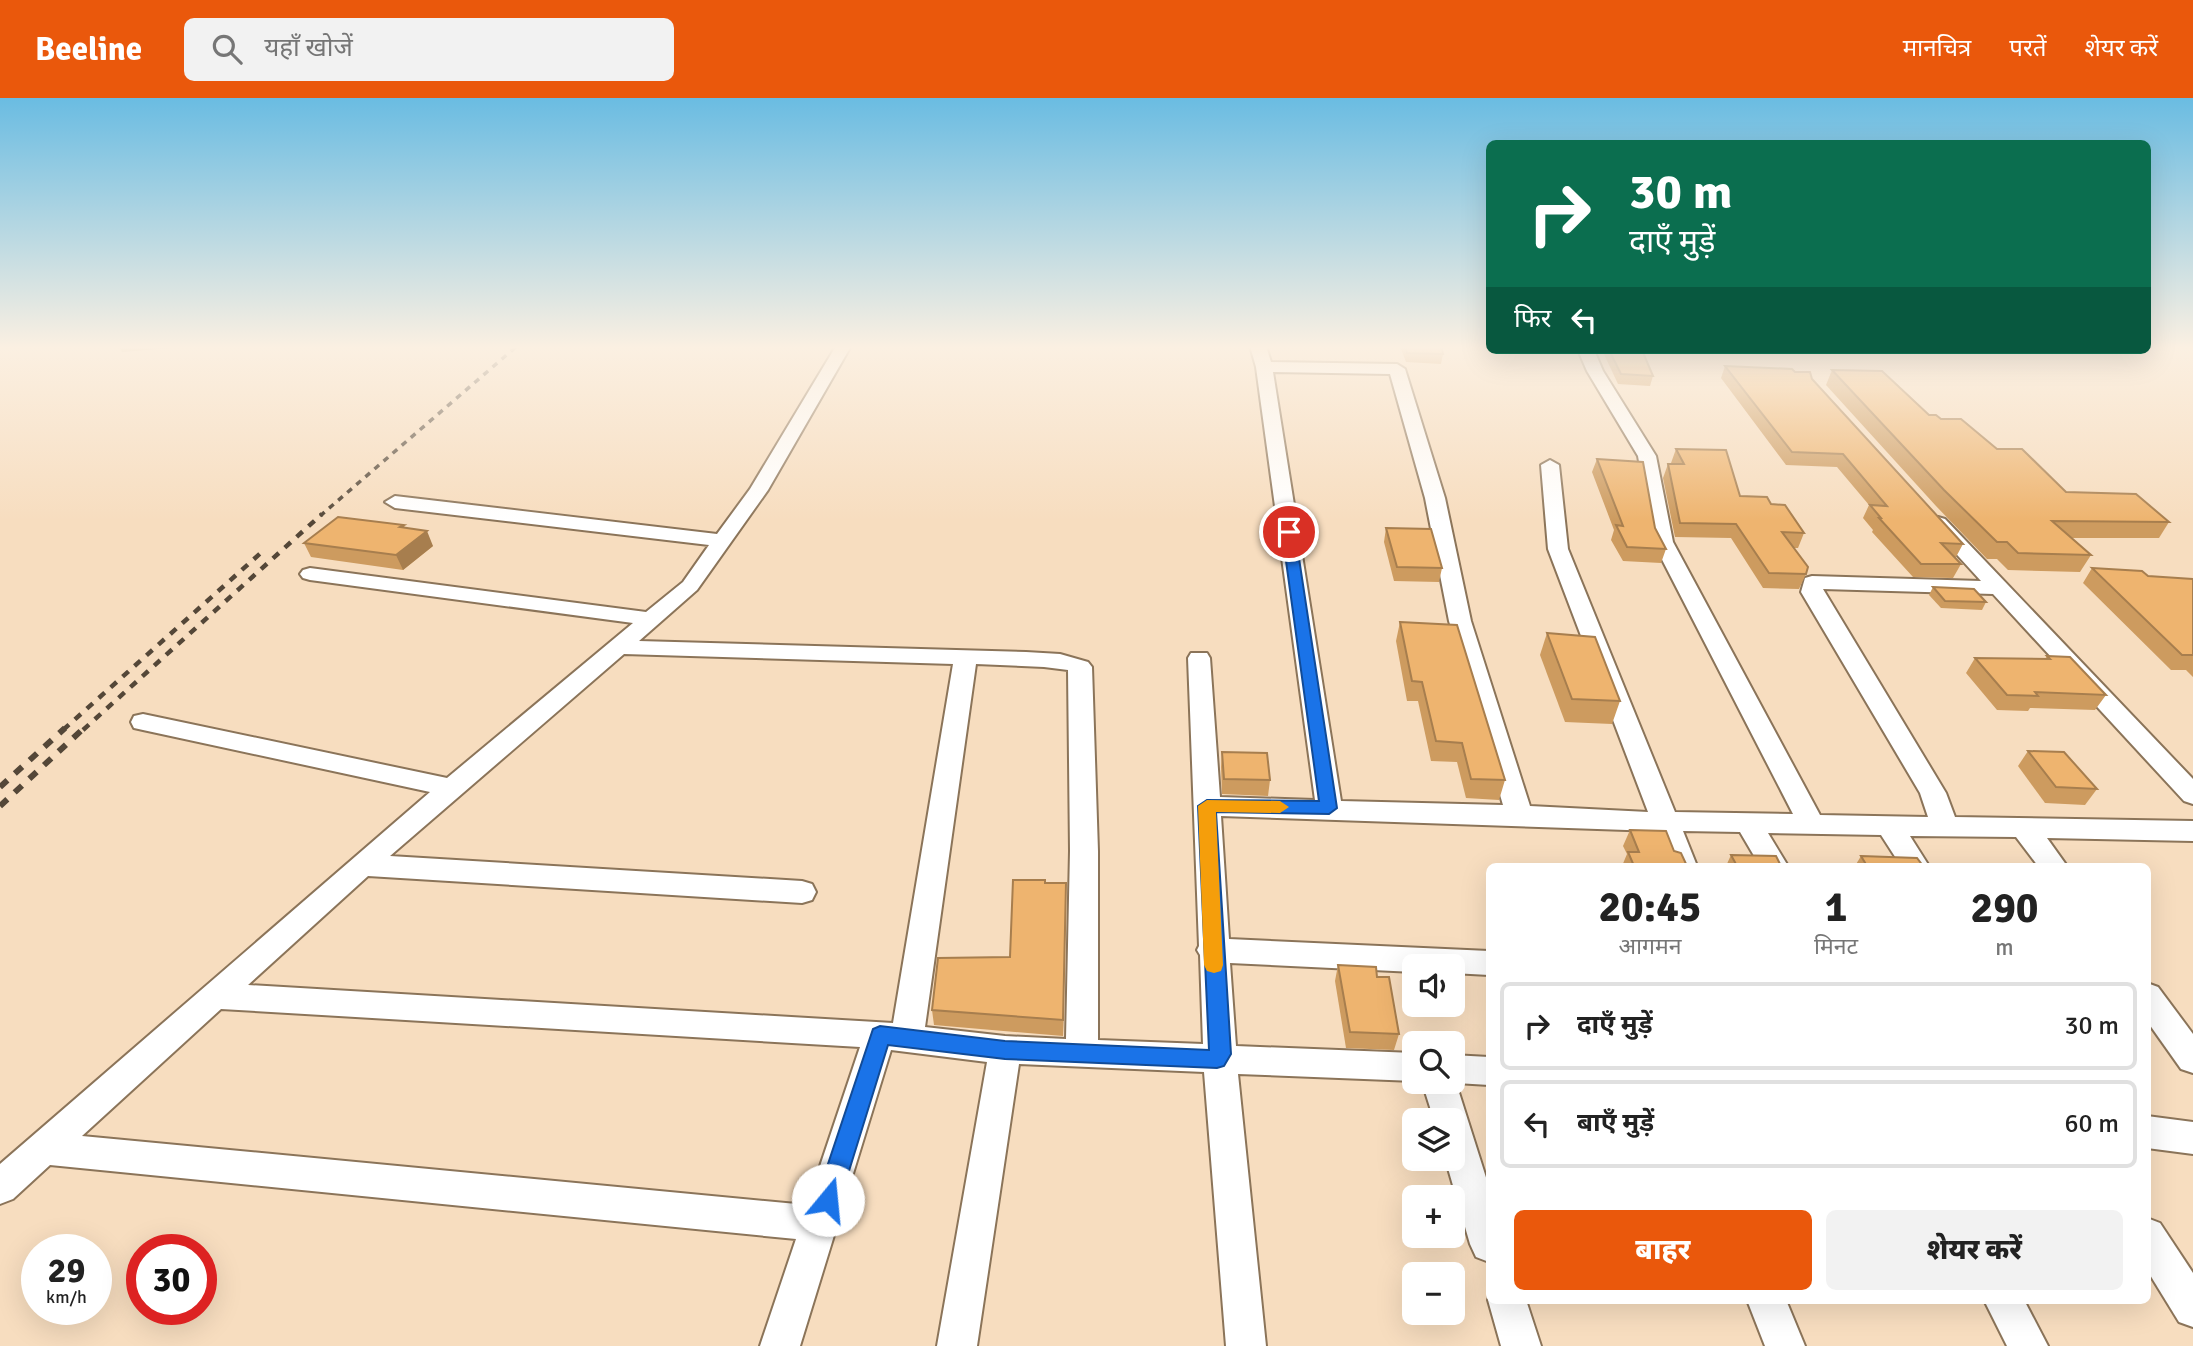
<!DOCTYPE html>
<html lang="hi">
<meta charset="utf-8">
<style>
body{margin:0;font-family:Signika,"Noto Sans Devanagari",sans-serif;background:#f2f2f2;color:#222;height:100vh;display:flex;flex-direction:column;font-size:26px;white-space:nowrap}
*{box-sizing:border-box;margin:0}
p{font-size:23px;color:#767676}
.icon{flex:none;width:38px;height:38px;fill:none;stroke:currentColor;stroke-width:2;stroke-linecap:round;stroke-linejoin:round}
.map{position:relative;flex:1;overflow:hidden}
.details{position:absolute;left:1486px;top:765px;width:665px;height:441px;display:flex;flex-direction:column;background:#fff;border-radius:10px;box-shadow:0 7px 28px #0002}
.details>*{flex:none}
.guide{position:absolute;left:1486px;top:42px;width:665px;height:214px;border-radius:10px;box-shadow:0 7px 28px #0002;background:#0b6e4f;color:#fff;overflow:hidden}
.controls{position:absolute;left:1402px;top:856px;display:grid;gap:14px}
.controls a{display:grid;place-items:center;width:63px;height:63px;border-radius:10px;background:#fff;box-shadow:0 7px 28px #0002;font-size:35px}
.speed{position:absolute;left:21px;top:1136px;display:flex;gap:14px;font-size:35px;font-weight:700;text-align:center}
.speed>*{display:grid;place-content:center;width:91px;height:91px;border-radius:50%;background:#fff;box-shadow:0 7px 28px #0002;line-height:1}
.speed small{font-size:18px;font-weight:400}
.speed .limit{border:10px solid #d22;background:#fff;color:#111}
.pin{position:absolute;display:grid;place-items:center;width:60px;height:60px;color:#fff;margin:-30px;border:4px solid #fff;border-radius:50%;box-shadow:0 2px 7px #0007}
.me{position:absolute;width:77px;margin:-38px;rotate:17deg;stroke-linejoin:round;filter:drop-shadow(0 0 5px #0008)}
.turn{display:flex;align-items:center;gap:24px;height:147px;padding:0 28px;font-size:32px}
.turn .icon{width:91px;height:91px;stroke-width:2.5}
.turn b{display:block;font-size:49px;line-height:60px}
.then{display:flex;align-items:center;height:66px;padding:0 28px;background:#0003;gap:14px;font-size:26px}
.eta{display:flex;justify-content:space-evenly;align-items:center;height:119px;text-align:center}
.eta b{font-size:42px;font-weight:800;line-height:49px}
.cta{display:flex;gap:14px;margin-top:auto;padding:14px 28px}
.cta a{flex:1;height:80px;border-radius:10px;background:#ea580c;color:#fff;font-size:28px;font-weight:800;line-height:80px;text-align:center}
.cta a+a{background:#f2f2f2;color:#222}
ul{padding:0;list-style:none}
li{display:flex;align-items:center;gap:21px;height:88px;margin:0 14px 10px;padding:0 14px;border:4px solid #e0e0e0;border-radius:10px}
li div{flex:1}
li b{display:block;font-size:26px}
li em{font-style:normal}
header{display:flex;align-items:center;gap:42px;box-sizing:border-box;height:98px;padding:0 35px;background:#ea580c;color:#fff}
header strong{font-size:33px}
nav{display:flex;gap:38px;margin-inline-start:auto;font-size:24px}
.search{width:490px;height:63px;background:#f2f2f2;display:flex;align-items:center;gap:18px;box-sizing:border-box;padding:0 24px;border-radius:10px;color:#767676;font-size:26px}
.map>svg:first-child{display:block}
</style>
<header>
<strong>Beeline</strong>
<div class="search"><svg class="icon" aria-label="search" viewBox="0 0 24 24"><circle cx="10" cy="10" r="6"/><path d="M15 15l6 6"/></svg>यहाँ खोजें</div>
<nav><a>मानचित्र</a><a>परतें</a><a>शेयर करें</a></nav>
</header>
<div class="map">
<svg width="2193" height="1248" viewBox="0 0 2193 1248">
<rect width="100%" height="100%" fill="#f7ddbf"/>
<g fill="none" stroke-linecap="round" stroke-linejoin="round">
<g stroke="#8b7459" stroke-width="4">
<g id="minor">
<path d="M836,248H851L768,392L697,492L639,543L1026,554L1060,556L1088,564L1092,569L1098,753V942L1203,946L1200,857L1197,852L1199,848L1188,560L1191,555H1207L1210,560L1220,699L1315,702L1256,269L1250,248H1266L1271,264L1397,266L1405,271L1445,400L1471,523L1530,708L1648,714L1548,451L1541,367L1550,362L1559,367L1568,451L1675,714L1793,716L1653,444L1638,358L1587,273L1578,252H1594L1603,273L1656,358L1673,444L1820,717L1928,719L1920,695L1801,494L1805,480L1812,478L1981,483L1928,425L1938,419L1945,421L2193,681V706L2184,703L1993,496L1823,491L1946,695L1955,719L2193,723V743L2047,740L2067,768H2038L2016,739L1910,738L1929,768H1901L1881,737L1768,735L1788,768H1760L1740,734L1683,733L1697,768H1669L1656,733L1221,718L1229,841L1489,853V877L1452,875V868H1414V874L1230,865L1236,948L1414,955V983L1238,976L1266,1248H1226L1204,974L1019,966L977,1248H937L987,964L891,952L800,1248H760L796,1141L50,1067L13,1101L0,1106V1066L430,694L143,632L134,630L131,624L134,618L143,616L447,680L633,525L310,482L303,480L300,476L303,472L310,470L646,514L683,484L709,447L395,410L385,404L395,398L717,436L750,391ZM1273,274L1390,276L1425,400L1449,523L1503,707L1341,703ZM624,556L953,566L893,925L248,887L368,778L802,805L812,802L816,794L812,786L802,783L390,758ZM976,566L1044,569L1068,572L1070,753L1066,941L1005,938L925,929ZM221,911L860,949L807,1107L82,1038Z"/>
<path d="M2147,885L2158,889L2193,936V975L2181,971L2147,923Z"/>
<path d="M1452,957L1489,959V987L1456,985L1489,1089V1164L1476,1159L1470,1146L1445,1060H1452V1022H1434L1422,984H1452Z"/>
<path d="M2147,1018L2193,1024V1056L2147,1050Z"/>
<path d="M2147,1120L2160,1125L2193,1175V1229L2179,1224L2147,1172Z"/>
<path d="M1489,1198V1202H1526L1541,1248H1501L1488,1202Z"/>
<path d="M1747,1202H1786L1805,1248H1765Z"/>
<path d="M1984,1202H2024L2048,1248H2007Z"/>
</g>
</g>
<use href="#minor" fill="#fff" fill-rule="evenodd"/>
<path stroke="#544738" stroke-width="3.5" stroke-dasharray="6 6" stroke-linecap="butt" d="M320,418L517,248"/>
<g stroke="#544738" stroke-width="4.5" stroke-dasharray="8 8" stroke-linecap="butt">
<path d="M63,632L263,453"/>
<path d="M83,632L322,416"/>
</g>
<g stroke="#544738" stroke-width="6" stroke-dasharray="10 10" stroke-linecap="butt">
<path d="M0,689L65,630"/>
<path d="M0,708L84,630"/>
</g>
</g>
<g fill="#cd9b5f">
<path d="M1400,248H1441L1443,256L1441,266L1406,264Z"/>
<path d="M1602,252H1642L1653,278L1650,288L1618,286Z"/>
<path d="M1725,268L1795,274L1812,281L1963,446L1956,459H1954L1961,466L1953,480L1913,479L1872,434L1873,432L1863,420L1869,407L1837,369L1786,367L1721,280Z"/>
<path d="M1832,272L1929,317L1941,321L1997,351L2066,394L2169,424L2159,440H2071L2091,457L2080,474L2008,472L1997,461H1987L1936,408L1826,287Z"/>
<path d="M1676,351L1740,398L1771,406L1804,435L1798,450H1794L1806,476L1799,491L1763,490L1731,440L1675,439L1663,380L1668,366H1672L1671,365Z"/>
<path d="M1597,361L1655,430L1666,451L1661,465L1623,463L1611,442L1614,432L1592,374Z"/>
<path d="M404,427L405,430L433,448L403,472L311,459L304,445Z"/>
<path d="M1386,430L1442,470L1439,484L1394,483L1384,444Z"/>
<path d="M2092,470L2148,478L2193,481V579L2186,572H2171L2083,485Z"/>
<path d="M1933,489L1986,504L1982,512L1941,510L1929,497Z"/>
<path d="M1400,524L1505,682L1499,702L1466,700L1457,664L1431,663L1418,603H1407L1396,543Z"/>
<path d="M1547,535L1620,603L1612,626L1565,624L1540,557Z"/>
<path d="M2047,558L2106,597L2095,612L2030,610L2028,613L1997,612L1966,575L1975,560L2045,561Z"/>
<path d="M2028,653L2097,691L2085,707L2045,705L2018,668Z"/>
<path d="M1222,654L1270,682L1268,698L1222,696L1221,669Z"/>
<path d="M1630,732L1674,753L1687,768H1622L1627,756L1623,748Z"/>
<path d="M1731,757L1781,768H1726Z"/>
<path d="M1861,758L1923,768H1855Z"/>
<path d="M1045,785H1066L1063,938L934,927L932,912L1010,859Z"/>
<path d="M1338,867L1399,936L1394,952L1346,950L1335,883Z"/>
</g>
<g fill="#a77e4e">
<path d="M119,248H195L122,254Z"/>
<path d="M427,433L433,448L403,472L396,457Z"/>
<path d="M1066,785V801L1063,938V922Z"/>
</g>
<g fill="#eeb46f" stroke="#a77e4e" stroke-width="2">
<path d="M1405,248H1441L1443,256L1407,255Z"/>
<path d="M1609,252H1642L1653,278L1621,276Z"/>
<path d="M1725,268L1792,271L1795,274H1810L1812,281L1963,446L1941,445L1961,466H1921L1879,420H1881L1870,407L1887,408L1843,356L1792,354Z"/>
<path d="M1832,272L1882,273L1929,317H1936L1941,321H1961L1997,351H2022L2066,394L2136,396L2169,424L2052,423L2091,457L2018,455L2007,444H1997L1944,392Z"/>
<path d="M1676,351L1726,352L1740,398L1767,399L1771,406L1785,407L1804,435L1782,434L1808,469L1806,476L1769,475L1736,426L1680,425L1668,366H1684Z"/>
<path d="M1597,361L1643,364L1655,430L1666,451L1627,449L1616,427L1623,428Z"/>
<path d="M338,419L404,427L400,429L427,433L396,457L304,445Z"/>
<path d="M1386,430L1431,431L1442,470L1397,469Z"/>
<path d="M2092,470L2142,473L2148,478L2193,481V557H2182Z"/>
<path d="M1933,489L1974,491L1986,504L1945,503Z"/>
<path d="M1400,524L1457,527L1505,682L1471,681L1462,645L1436,643L1422,584L1412,583Z"/>
<path d="M1547,535L1595,539L1620,603L1572,601Z"/>
<path d="M2047,558L2070,559L2106,597L2035,594L2038,598L2007,597L1975,560L2050,561Z"/>
<path d="M2028,653L2064,654L2097,691L2056,689Z"/>
<path d="M1222,654L1267,655L1270,682L1224,681Z"/>
<path d="M1630,732L1666,733L1674,753L1681,755L1687,768H1634L1628,754H1639Z"/>
<path d="M1731,757L1776,758L1781,768H1737Z"/>
<path d="M1861,758L1917,760L1923,768H1867Z"/>
<path d="M1013,782H1045V785H1066L1063,922L932,912L938,860L1010,859Z"/>
<path d="M1338,867L1376,869L1377,879H1389L1399,936L1350,934Z"/>
</g>
<linearGradient id="sky" x2="0" y2="1"><stop stop-color="#6abce2"/><stop offset="0.59" stop-color="#fbf0e2"/><stop offset="1" stop-color="#fbf0e2" stop-opacity="0"/></linearGradient>
<rect width="2193" height="423" fill="url(#sky)"/>
<path fill="#1a73e8" stroke="#114b97" stroke-width="2" d="M1289,430L1295,434L1337,710L1329,716L1216,714L1231,956L1224,968L1217,970L1005,961L888,947L840,1102L836,1110L828,1114L819,1110L816,1102L873,931L880,928L1005,943L1209,952L1198,708L1207,702L1319,703L1282,434Z"/>
<path fill="#f59e0b" d="M1207,702L1280,703L1289,709L1280,715L1216,714L1223,867L1221,873L1214,875L1207,873L1204,867L1198,708Z"/>
</svg>
<div class="controls">
<a><svg class="icon" aria-label="sound" viewBox="0 0 24 24"><path d="M4 9h4l5-4v14l-5-4H4zM17 9q2 3 0 6"/></svg></a>
<a><svg class="icon" aria-label="search" viewBox="0 0 24 24"><circle cx="10" cy="10" r="6"/><path d="M15 15l6 6"/></svg></a>
<a><svg class="icon" aria-label="layers" viewBox="0 0 24 24"><path d="M12 4l9 5-9 5-9-5zM3 14l9 5 9-5"/></svg></a>
<a>+</a>
<a>−</a>
</div>
<div class="speed"><div>29<small>km/h</small></div><div class="limit">30</div></div>
<div class="pin" style="left:1289px;top:434px;background:#d93025"><svg class="icon" aria-label="arrive" viewBox="0 0 24 24"><path d="M6 21V4h12l-3 4 3 4H6"/></svg></div>
<svg class="me" style="left:828px;top:1102px" viewBox="-20 -20 40 40"><circle r="19" fill="#fff"/><path d="M0-13L10 11 0 6-10 11z" fill="#1a73e8"/></svg>
<div class="guide">
<div class="turn"><svg class="icon" aria-label="right" viewBox="0 0 24 24"><path d="M7 20v-9h11M14 6l5 5-5 5"/></svg><div><b>30 m</b>दाएँ मुड़ें</div></div>
<div class="then">फिर<svg class="icon" aria-label="left" viewBox="0 0 24 24"><path d="M17 20v-9H6M10 6l-5 5 5 5"/></svg></div>
</div>
<section class="details">
<div class="eta">
<div><b>20:45</b><p>आगमन</p></div>
<div><b>1</b><p>मिनट</p></div>
<div><b>290</b><p>m</p></div>
</div>
<ul>
<li><svg class="icon" aria-label="right" viewBox="0 0 24 24"><path d="M7 20v-9h11M14 6l5 5-5 5"/></svg><div><b>दाएँ मुड़ें</b></div><em>30 m</em></li>
<li><svg class="icon" aria-label="left" viewBox="0 0 24 24"><path d="M17 20v-9H6M10 6l-5 5 5 5"/></svg><div><b>बाएँ मुड़ें</b></div><em>60 m</em></li>
</ul>
<div class="cta"><a>बाहर</a><a>शेयर करें</a></div>
</section>
</div>
